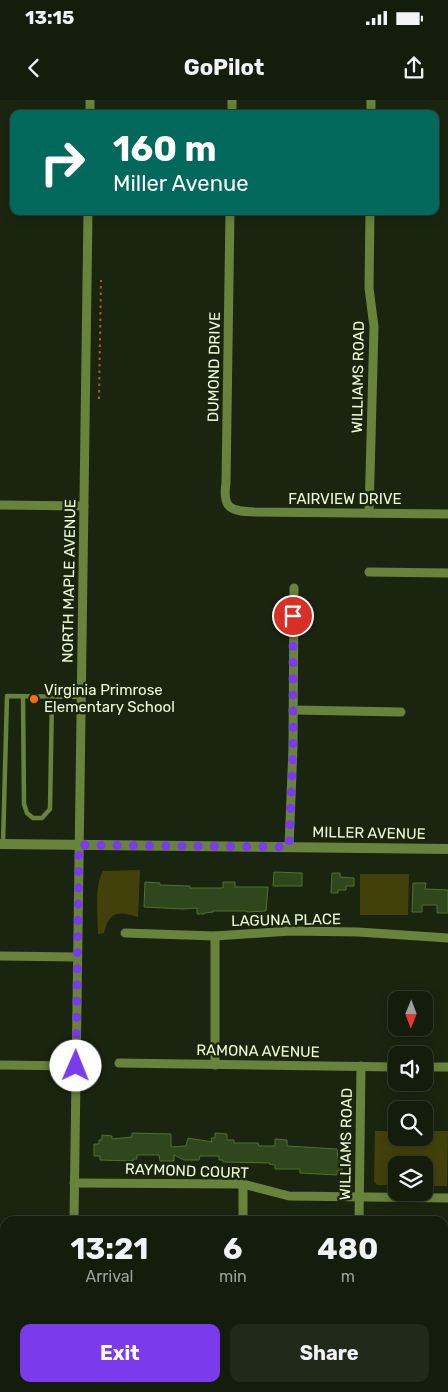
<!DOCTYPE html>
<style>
body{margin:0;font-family:Rubik,sans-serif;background:#21291a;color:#f1f3f6;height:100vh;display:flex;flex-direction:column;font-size:19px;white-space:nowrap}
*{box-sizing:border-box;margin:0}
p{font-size:16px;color:#9da19d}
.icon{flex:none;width:28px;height:28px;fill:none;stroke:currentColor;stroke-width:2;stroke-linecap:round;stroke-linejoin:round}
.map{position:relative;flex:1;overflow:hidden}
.details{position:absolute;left:0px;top:1116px;width:449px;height:176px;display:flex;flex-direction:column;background:#141c0c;border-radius:15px 15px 0 0;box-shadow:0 2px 12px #0003,0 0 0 1px #333a2d}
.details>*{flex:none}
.hud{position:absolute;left:10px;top:10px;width:429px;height:105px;border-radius:10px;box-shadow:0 2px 12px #0003,0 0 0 1px #333a2d;background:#00695c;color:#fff;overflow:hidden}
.needle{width:32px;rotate:181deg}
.buttons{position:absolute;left:388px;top:891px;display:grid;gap:10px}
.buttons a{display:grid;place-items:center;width:45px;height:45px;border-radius:10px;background:#141c0c;box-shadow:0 2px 12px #0003,0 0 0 1px #333a2d;font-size:25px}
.pin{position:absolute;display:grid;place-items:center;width:42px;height:42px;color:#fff;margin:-21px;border:2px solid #fff;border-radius:50%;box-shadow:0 1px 5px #0007}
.me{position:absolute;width:55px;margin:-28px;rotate:1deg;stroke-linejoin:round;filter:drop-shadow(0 0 4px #0008)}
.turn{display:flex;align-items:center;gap:18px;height:105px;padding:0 20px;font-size:22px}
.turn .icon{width:65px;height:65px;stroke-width:2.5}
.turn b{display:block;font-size:35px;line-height:42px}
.eta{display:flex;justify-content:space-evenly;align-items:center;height:85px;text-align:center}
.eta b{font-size:30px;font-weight:700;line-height:35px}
.action{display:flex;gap:10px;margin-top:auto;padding:10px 20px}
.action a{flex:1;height:58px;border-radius:10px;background:#7c3aed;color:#fff;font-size:20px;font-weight:700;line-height:58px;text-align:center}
.action a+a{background:#21291a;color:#f1f3f6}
.status{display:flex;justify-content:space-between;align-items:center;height:35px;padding:0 25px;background:#141c0c;direction:ltr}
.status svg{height:14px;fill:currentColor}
header{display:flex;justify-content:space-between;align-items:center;height:65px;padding:0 20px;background:#141c0c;font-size:22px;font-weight:700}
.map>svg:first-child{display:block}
</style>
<div class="status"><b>13:15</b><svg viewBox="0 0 49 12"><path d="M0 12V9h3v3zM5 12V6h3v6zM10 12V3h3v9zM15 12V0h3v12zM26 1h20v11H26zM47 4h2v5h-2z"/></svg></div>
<header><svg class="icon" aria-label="back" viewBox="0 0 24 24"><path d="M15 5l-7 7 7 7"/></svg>GoPilot<svg class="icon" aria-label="share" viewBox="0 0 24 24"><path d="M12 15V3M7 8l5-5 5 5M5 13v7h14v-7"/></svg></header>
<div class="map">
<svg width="448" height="1292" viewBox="0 0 448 1292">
<rect width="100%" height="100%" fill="#1a2510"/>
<g fill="#43410b">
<path d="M140,770L138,817C119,811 109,811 104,833L98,834C98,816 94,786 103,771Z"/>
<path d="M360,774H409L408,815H360Z"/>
<path d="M375,1031H396V1038H424V1031H448L447,1086H424V1065H396V1085H377L374,1081Z"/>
</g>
<g fill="#30461c" stroke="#4e712f">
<path d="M274,772L302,773V786H273Z"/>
<path d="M332,773H340V777L354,778V786H346V790H338V793H331Z"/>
<path d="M145,782L160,783V785L190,786V788H223V782H235V787H268L266,811L247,812L246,811H213V812L204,813V814H197V808L182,809L144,807Z"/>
<path d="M413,783H426L425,789L448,790V813H437V805H422V812H412Z"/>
<path d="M132,1033L171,1034V1047L186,1046L188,1038L212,1042L211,1038H215V1033L227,1034V1040H234V1043H258L259,1046H275V1039L287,1040V1046L337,1049L338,1058H342V1071H337V1075L300,1073V1069H275V1065L269,1064L270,1063L223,1062V1060H219V1056H200L199,1060H184L174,1055V1061H160L159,1055H137V1059H133V1061L100,1060V1056H94V1044H99V1040H102V1035L112,1036V1039L132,1037Z"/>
</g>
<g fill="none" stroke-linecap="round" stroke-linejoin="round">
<path stroke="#b55632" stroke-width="2" stroke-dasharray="2.5 4" stroke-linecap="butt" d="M99,299L101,180"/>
<g stroke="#69833c" stroke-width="4.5">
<path d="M23,596L24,704L27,713L33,718H42L50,709L52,597"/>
<path d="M3,744L7,596L81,597"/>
</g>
<g stroke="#69833c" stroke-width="9">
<path d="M90,14V0"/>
<path d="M232,14V0"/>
<path d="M371,14V0"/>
<path d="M230,111L226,383C222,409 231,411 255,412L448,414"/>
<path d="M0,405L84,406"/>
<path d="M369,413L374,227L369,188L370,111"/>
<path d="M369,472L448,473"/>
<path d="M293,610L401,612"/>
<path d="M289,747L293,647L294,488"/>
<path d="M125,833L215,836L290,831L358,832L448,838"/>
<path d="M215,836V965"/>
<path d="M0,856L77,857"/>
<path d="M119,963L396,967"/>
<path d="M0,965L76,966"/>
<path d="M424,967H448"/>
<path d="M74,1083L243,1084L289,1096L448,1098"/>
<path d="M74,1121L88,111"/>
<path d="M243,1121V1084"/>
<path d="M359,1121L361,966"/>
<path d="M444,1236H448"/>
<path d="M0,1248H5"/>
<path d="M71,1292L72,1288"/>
<path d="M237,1292V1288"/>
<path d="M356,1292V1288"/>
</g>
<path stroke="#69833c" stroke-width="10" d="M0,744L448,749"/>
</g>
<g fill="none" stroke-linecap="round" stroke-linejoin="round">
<path stroke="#7c3aed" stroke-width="9" stroke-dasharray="0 16.2" d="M76,966L79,745L289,747L293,647V516"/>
</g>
<circle fill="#f96f06" stroke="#1a2510" stroke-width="2" cx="34" cy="599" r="5"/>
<g text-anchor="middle" stroke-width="5" stroke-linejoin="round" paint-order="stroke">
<g font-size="15" fill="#ecfed5" stroke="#1a2510">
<text transform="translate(214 267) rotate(-89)" y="5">DUMOND DRIVE</text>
<text transform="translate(358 277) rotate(-89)" y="5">WILLIAMS ROAD</text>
<text x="345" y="404">FAIRVIEW DRIVE</text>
<text transform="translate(69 481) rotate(-89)" y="5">NORTH MAPLE AVENUE</text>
<text transform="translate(369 733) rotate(1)" y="5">MILLER AVENUE</text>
<text transform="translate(286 820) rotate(-1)" y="5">LAGUNA PLACE</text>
<text transform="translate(258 951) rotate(1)" y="5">RAMONA AVENUE</text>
<text transform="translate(346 1044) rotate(-89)" y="5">WILLIAMS ROAD</text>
<text transform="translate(187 1071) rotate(2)" y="5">RAYMOND COURT</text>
</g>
<g font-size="15" fill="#ecfed5" stroke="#1a2510" text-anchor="start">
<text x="44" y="595">Virginia Primrose<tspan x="44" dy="17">Elementary School</tspan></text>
</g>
</g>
</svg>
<div class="buttons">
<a><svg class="needle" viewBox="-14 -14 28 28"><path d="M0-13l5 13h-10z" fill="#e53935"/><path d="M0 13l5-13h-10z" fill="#9da19d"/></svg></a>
<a><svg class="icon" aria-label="sound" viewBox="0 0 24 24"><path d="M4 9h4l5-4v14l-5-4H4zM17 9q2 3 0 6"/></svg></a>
<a><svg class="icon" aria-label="search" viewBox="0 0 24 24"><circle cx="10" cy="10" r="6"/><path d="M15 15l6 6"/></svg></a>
<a><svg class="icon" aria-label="layers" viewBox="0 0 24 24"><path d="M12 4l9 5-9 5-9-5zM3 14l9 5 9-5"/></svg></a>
</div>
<div class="pin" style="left:293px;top:516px;background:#d93025"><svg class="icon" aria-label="arrive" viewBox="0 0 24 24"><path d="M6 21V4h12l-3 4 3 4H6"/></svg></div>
<svg class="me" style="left:76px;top:966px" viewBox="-20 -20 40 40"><circle r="19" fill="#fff"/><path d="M0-13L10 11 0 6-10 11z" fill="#7c3aed"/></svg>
<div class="hud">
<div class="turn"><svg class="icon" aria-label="right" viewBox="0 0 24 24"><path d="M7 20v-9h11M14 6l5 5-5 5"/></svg><div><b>160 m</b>Miller Avenue</div></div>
</div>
<section class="details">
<div class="eta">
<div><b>13:21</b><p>Arrival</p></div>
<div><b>6</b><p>min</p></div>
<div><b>480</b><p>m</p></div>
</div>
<div class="action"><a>Exit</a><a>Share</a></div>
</section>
</div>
